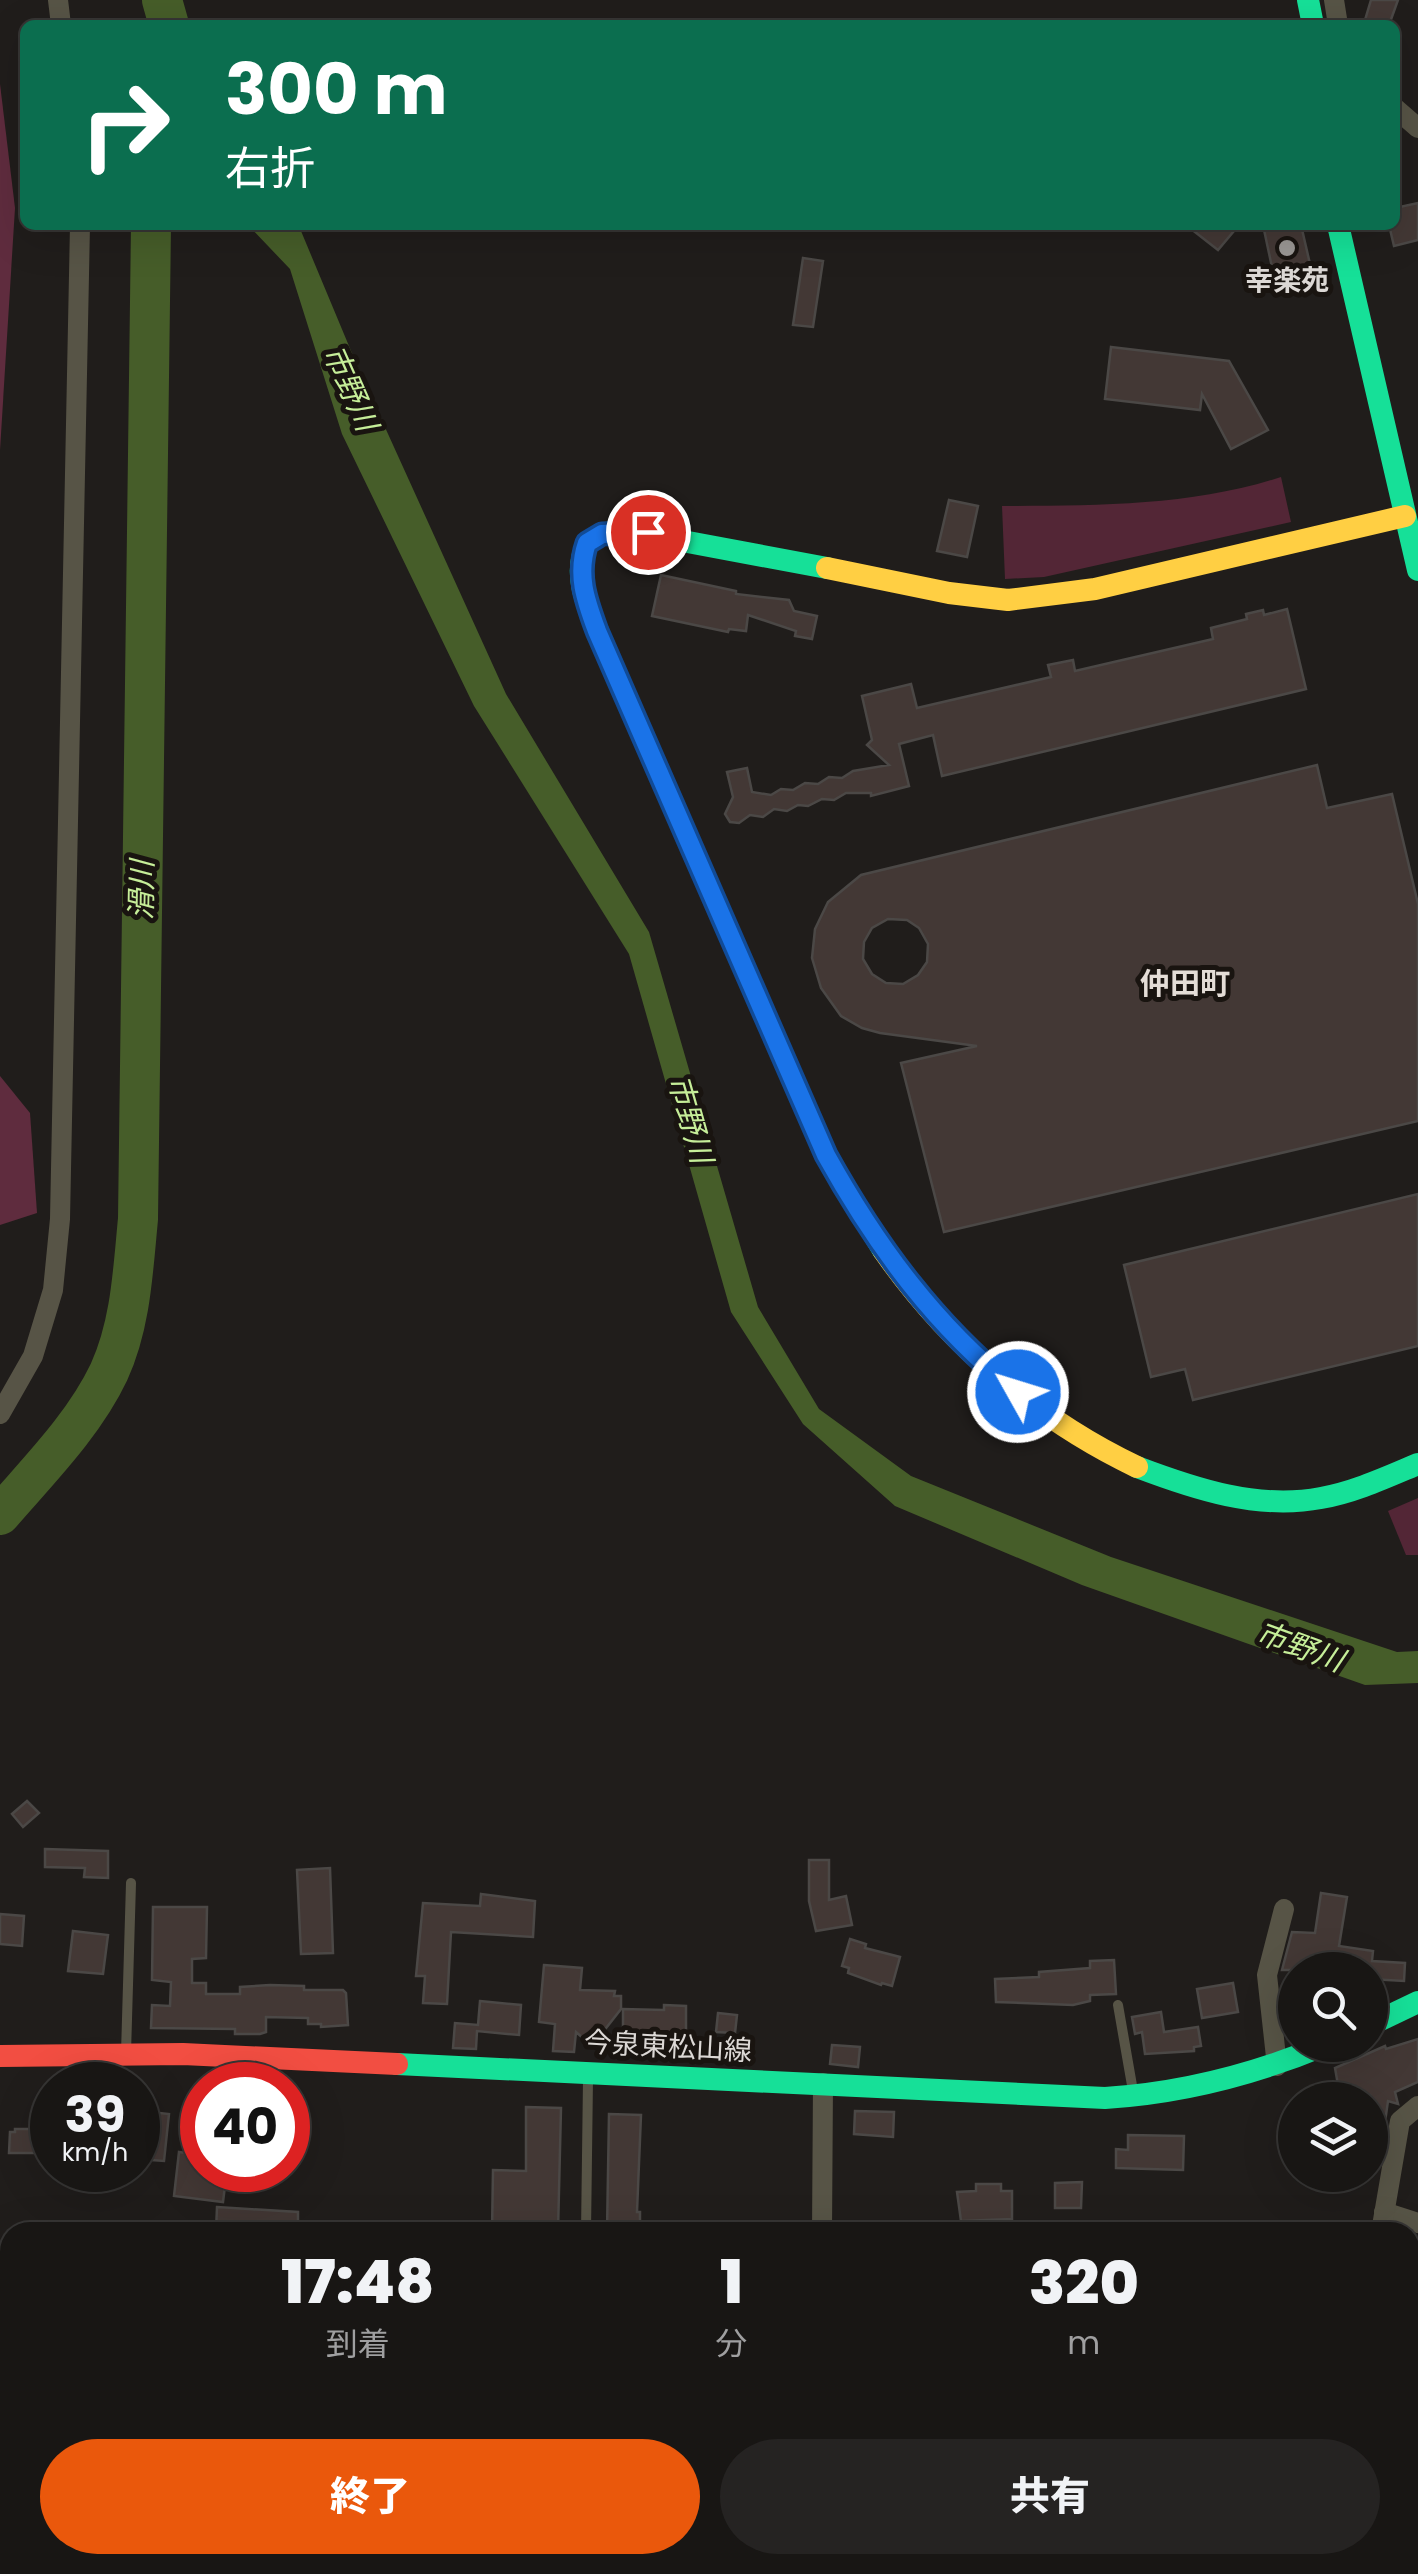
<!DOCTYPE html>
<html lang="ja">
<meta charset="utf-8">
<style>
body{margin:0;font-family:Poppins,"Noto Sans JP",sans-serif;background:#252322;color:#f1f3f6;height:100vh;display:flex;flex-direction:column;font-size:38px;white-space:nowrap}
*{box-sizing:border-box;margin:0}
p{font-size:32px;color:#9f9fa0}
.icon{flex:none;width:55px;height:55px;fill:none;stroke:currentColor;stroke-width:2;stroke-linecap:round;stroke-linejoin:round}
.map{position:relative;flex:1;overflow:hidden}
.side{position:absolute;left:0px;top:2222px;width:1420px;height:352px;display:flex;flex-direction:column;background:#181614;border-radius:30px 30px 0 0;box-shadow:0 10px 40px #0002,0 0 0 2px #363534}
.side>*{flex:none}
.guide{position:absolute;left:20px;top:20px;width:1380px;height:210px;border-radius:15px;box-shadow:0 10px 40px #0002,0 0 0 2px #363534;background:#0b6e4f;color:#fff;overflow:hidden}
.tools{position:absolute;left:1278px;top:1952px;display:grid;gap:20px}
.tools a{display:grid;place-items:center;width:110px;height:110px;border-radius:50%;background:#181614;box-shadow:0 10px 40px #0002,0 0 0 2px #363534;font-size:50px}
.speed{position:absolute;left:30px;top:2062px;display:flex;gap:20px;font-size:50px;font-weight:700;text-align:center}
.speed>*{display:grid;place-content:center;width:130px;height:130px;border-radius:50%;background:#181614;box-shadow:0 10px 40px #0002,0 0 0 2px #363534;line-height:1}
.speed small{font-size:25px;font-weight:400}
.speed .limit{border:15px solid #d22;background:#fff;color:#111}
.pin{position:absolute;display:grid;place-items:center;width:85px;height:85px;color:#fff;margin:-42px;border:5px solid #fff;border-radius:50%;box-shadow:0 2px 10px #0007}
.me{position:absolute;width:110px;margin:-55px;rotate:309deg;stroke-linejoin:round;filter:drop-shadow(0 0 8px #0008)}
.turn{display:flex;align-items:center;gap:35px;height:210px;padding:0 40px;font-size:45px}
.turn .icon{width:130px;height:130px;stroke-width:2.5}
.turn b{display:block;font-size:70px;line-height:85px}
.eta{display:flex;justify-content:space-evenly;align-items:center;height:170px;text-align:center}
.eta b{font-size:60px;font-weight:800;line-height:70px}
.button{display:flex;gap:20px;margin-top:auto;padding:20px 40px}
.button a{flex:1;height:115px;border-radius:60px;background:#ea580c;color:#fff;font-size:40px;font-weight:800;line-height:115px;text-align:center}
.button a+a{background:#252322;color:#f1f3f6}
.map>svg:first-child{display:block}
</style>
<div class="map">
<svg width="1418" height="2574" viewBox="0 0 1418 2574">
<rect width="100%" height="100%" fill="#201d1b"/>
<g fill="#532636">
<path d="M1281,477L1291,522L1044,577L1005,579L1002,506C1094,506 1193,506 1281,477Z"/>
<path d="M1418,1498V1555H1406L1388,1511Z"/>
</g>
<g fill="#5f2c3e">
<path d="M0,84L15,208L0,450Z"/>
<path d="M0,1076L30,1113L37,1213L0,1225Z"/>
</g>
<path fill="#465d29" d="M248,225H296L301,231L359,370L506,694L649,932L758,1307L819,1409L911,1476L1111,1557L1397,1652L1418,1651V1683L1365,1685L1082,1585L895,1506L803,1424L731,1312L629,954L474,706L342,434L290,269Z"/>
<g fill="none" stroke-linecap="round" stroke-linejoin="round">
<g stroke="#465d29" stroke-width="40">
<path d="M162,0L169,25"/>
<path d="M0,1515C38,1471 84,1425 109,1372C131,1324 133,1270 138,1219L151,225"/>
</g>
</g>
<g fill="#433835" stroke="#4b4846" stroke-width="2.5" fill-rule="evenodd">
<path d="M1371,0H1398L1389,25L1365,20Z"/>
<path d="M1418,203V240L1394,246L1389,225H1395V208Z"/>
<path d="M1186,225H1239L1218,250Z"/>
<path d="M1263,225H1301L1310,264L1273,272Z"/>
<path d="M803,258L823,261L813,327L793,325Z"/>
<path d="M1111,347L1229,361L1268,430L1231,449L1202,394L1200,410L1105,399Z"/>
<path d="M949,500L978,506L967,557L937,551Z"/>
<path d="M661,575L736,591V594L789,600L794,611L817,616L812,639L795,636L796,631L748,615L746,631L729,629L728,632L652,616Z"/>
<path d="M1287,609L1306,689L942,776L933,735L899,744L909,786L871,796V793H846L834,800L822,799L808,806L798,805L787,811L774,809L763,817L750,815L739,823L730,822L725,814L733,797L727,772L747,768L752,792L771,795L781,789L793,790L805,783L818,784L829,777L842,778L853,771L889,765L867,745L872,740L862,696L911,684L917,708L1051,677L1048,665L1073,660L1075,671L1213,639L1211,628L1247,619L1246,614L1263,610L1264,615Z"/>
<path d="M1317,765L1327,808L1392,794L1418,904V1121L944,1232L901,1063L977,1046L880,1033L862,1028L841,1016L821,988L812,958L815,929L828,902L861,875ZM888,919L907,920L919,928L928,944L927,962L918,975L903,984L886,983L872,974L863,959L864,942L872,928Z"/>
<path d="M1418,1194V1346L1193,1400L1185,1369L1151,1377L1124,1265Z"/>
<path d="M27,1801L39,1813L23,1827L12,1814Z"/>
<path d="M45,1849L108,1851V1878L84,1877L85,1868L45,1867Z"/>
<path d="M809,1860H829V1900L846,1896L852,1925L816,1931L809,1901Z"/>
<path d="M330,1868L333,1953L301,1954L297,1870Z"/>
<path d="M1321,1893L1347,1897L1339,1946L1373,1951L1372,1961L1405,1963L1404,1981L1370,1979V1970H1282L1292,1932L1315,1933Z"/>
<path d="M481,1894L535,1901L533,1937L451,1932L447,2004L423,2003L425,1976H416L423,1903L480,1906Z"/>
<path d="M153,1907H207L206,1958L192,1959V1983H206V1994H240V1987L270,1985L304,1986V1990H343L346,1993L348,2025L321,2027V2024H308V2018L266,2017V2032L260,2034H235V2029L151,2028L152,2005L170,2006L171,1982L152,1980Z"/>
<path d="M0,1914L24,1916L22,1946L0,1944Z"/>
<path d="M73,1931L108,1935L103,1974L68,1971Z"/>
<path d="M850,1939L866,1944L865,1948L900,1957L892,1986L882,1983L881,1985L848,1973L849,1968L842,1966Z"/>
<path d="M1114,1960L1116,1994L1090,1995V2001L1073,2005L996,2002L995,1979L1039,1977V1972L1090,1968V1961Z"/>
<path d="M544,1965L582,1968L580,1990L615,1991L614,1996H621V2009L592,2046L576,2032L574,2052L553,2051L555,2024L539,2022Z"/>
<path d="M1233,1983L1238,2012L1202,2018L1197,1989Z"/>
<path d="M480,2001L521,2005L519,2035L477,2031L476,2049L453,2048L455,2023L478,2025Z"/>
<path d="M664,2005L686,2006V2050H657V2043H623V2009L664,2010Z"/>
<path d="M1161,2012L1164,2032L1198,2027L1201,2046L1194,2047V2051L1145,2054L1142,2032L1135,2034L1132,2017Z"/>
<path d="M718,2013L737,2015L735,2033L716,2032Z"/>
<path d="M1418,2039V2082L1395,2092L1398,2104L1388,2101L1380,2157H1370V2095L1338,2085L1335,2068L1385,2046L1386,2049Z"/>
<path d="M832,2045L860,2047L858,2067L830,2064Z"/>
<path d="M526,2107L561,2108L558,2232H492L493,2170L526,2171Z"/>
<path d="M142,2111L169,2114L164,2161L138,2159Z"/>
<path d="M855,2111L894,2112L893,2137L854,2134Z"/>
<path d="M609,2114L641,2115L637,2212H640V2232H607Z"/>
<path d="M15,2129H39V2153H9L10,2132H15Z"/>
<path d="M1128,2135L1184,2136L1183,2170L1116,2168V2149L1128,2150Z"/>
<path d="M179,2152L202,2155V2170H227L223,2202L174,2196Z"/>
<path d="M1082,2182L1081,2208H1055V2183Z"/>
<path d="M976,2184H1001V2191H1012V2219L961,2221L957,2192L976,2191Z"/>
<path d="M217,2207L298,2212V2230L289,2229V2232L216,2231Z"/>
</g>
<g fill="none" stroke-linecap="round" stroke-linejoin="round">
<g stroke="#575446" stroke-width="10">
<path d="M1118,2005L1133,2091"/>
<path d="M126,2053L131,1883"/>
<path d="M586,2232L588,2079"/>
</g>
<g stroke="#575446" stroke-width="20">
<path d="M58,0L61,25"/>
<path d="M1334,0L1338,25"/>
<path d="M1395,108L1418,128"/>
<path d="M0,1414L33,1356L53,1290L60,1219L80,225"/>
<path d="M1277,2066L1267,1975L1284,1909"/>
<path d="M1384,2212L1418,2223"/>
<path d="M822,2232L823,2083"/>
<path d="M1381,2232L1400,2121L1418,2106"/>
<path d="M860,2565L863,2574"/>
<path d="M1335,2574L1336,2565"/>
</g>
<g stroke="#16e098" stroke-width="22">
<path d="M1308,0L1313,25"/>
<path d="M1338,225L1418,570"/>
<path d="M827,568L629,531L605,533L588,542C572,571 586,603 597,631L826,1155L883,1250"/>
<path d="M1137,1467C1195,1489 1258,1510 1321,1498C1355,1492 1387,1477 1418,1464"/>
<path d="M1370,2025L1418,2002"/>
<path d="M397,2064L1105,2098C1183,2093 1253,2075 1325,2045"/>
</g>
<g stroke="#ffcf43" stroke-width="22">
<path d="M827,568L949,593L1008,600L1095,589L1405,516"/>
<path d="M883,1250C947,1342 1036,1419 1137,1467"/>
</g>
<path stroke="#f24e42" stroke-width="22" d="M0,2056L183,2054L397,2064"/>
</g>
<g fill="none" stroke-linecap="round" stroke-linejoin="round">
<g stroke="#114b97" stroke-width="25">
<path id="route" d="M648,532L602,534L587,543C576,575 586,601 597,631L826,1155C877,1247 936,1327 1018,1392"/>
</g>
<use href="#route" stroke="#1a73e8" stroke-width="18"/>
</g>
<circle fill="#9a9794" stroke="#191410" stroke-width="4" cx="1287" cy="248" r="10"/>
<g text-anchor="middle" stroke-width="10" stroke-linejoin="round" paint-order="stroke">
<g font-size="28" font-weight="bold" fill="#dcd8d5" stroke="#191410">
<text x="1287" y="290">幸楽苑</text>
</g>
<g font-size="28" fill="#dcd8d5" stroke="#191410">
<text transform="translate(668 2046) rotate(3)" y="10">今泉東松山線</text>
</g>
<g font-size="30" font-style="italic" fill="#c6ee99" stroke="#191410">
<text transform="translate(350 388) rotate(66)" y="10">市野川</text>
<text transform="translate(142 890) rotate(-89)" y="10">滑川</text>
<text transform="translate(690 1119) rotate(74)" y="10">市野川</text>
<text transform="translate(1300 1647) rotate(20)" y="10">市野川</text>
</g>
<g font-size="30" font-weight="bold" fill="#e4ddd7" stroke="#191410">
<text x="1185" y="994">仲田町</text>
</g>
</g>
</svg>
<div class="tools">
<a><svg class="icon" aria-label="search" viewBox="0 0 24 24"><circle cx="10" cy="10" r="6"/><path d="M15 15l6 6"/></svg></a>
<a><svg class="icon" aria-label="layers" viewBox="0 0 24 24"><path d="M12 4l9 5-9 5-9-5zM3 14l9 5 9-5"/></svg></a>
</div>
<div class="speed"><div>39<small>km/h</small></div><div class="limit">40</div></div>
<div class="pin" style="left:648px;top:532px;background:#d93025"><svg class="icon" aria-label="arrive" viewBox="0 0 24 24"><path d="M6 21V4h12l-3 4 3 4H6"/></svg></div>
<svg class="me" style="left:1018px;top:1392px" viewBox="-20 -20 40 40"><circle r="17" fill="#1a73e8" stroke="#fff" stroke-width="3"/><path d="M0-11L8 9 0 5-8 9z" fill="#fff"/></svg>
<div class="guide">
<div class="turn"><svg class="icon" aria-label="right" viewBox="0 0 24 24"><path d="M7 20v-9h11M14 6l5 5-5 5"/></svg><div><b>300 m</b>右折</div></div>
</div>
<section class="side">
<div class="eta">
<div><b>17:48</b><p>到着</p></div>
<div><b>1</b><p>分</p></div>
<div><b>320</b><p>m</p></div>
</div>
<div class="button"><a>終了</a><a>共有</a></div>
</section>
</div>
